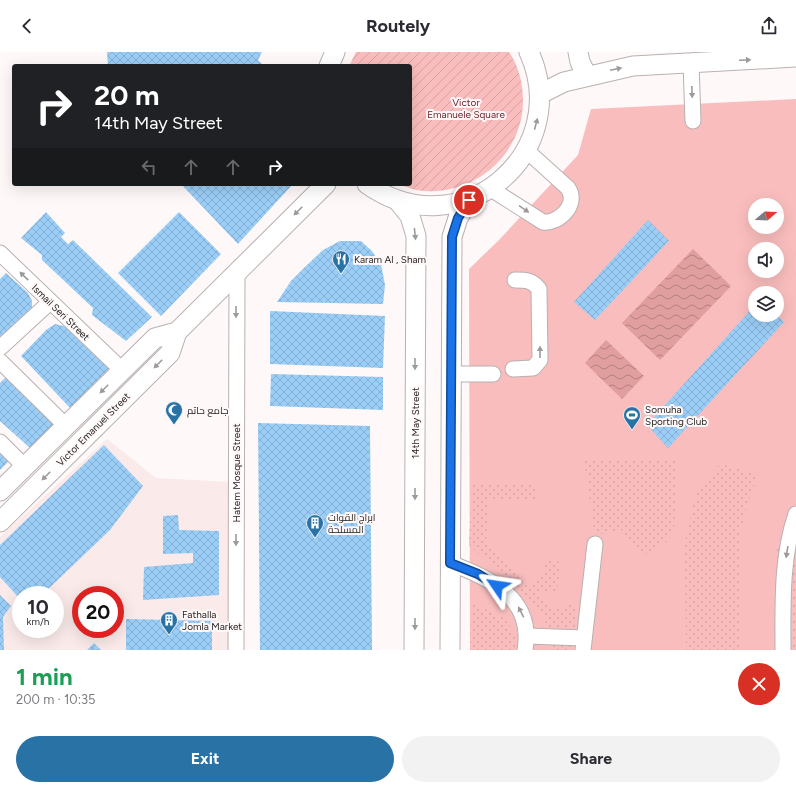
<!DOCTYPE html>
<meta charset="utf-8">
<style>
body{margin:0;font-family:Figtree,Cairo,sans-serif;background:#f2f2f3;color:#2b2b33;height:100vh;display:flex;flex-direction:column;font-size:15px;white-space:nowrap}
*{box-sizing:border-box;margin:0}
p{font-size:13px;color:#7c7c81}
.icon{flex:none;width:22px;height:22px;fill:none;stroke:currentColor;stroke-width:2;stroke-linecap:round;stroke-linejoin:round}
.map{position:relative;height:598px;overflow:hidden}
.side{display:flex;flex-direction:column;background:#fff;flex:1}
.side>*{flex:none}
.top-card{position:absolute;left:12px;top:12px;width:400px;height:122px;border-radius:4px;box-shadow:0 4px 16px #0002;background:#202124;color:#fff;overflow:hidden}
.needle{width:26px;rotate:71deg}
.buttons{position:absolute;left:748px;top:146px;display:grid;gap:8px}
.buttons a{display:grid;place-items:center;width:36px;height:36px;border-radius:50%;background:#fff;box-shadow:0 4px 16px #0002;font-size:20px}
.speed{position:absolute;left:12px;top:534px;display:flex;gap:8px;font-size:20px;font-weight:700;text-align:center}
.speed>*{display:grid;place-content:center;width:52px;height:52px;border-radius:50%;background:#fff;box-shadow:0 4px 16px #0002;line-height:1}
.speed small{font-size:10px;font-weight:400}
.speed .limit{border:6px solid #d22;background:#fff;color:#111}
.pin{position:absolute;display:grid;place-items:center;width:34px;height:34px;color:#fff;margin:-17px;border:2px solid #fff;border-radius:50%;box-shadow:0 1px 4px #0007}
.me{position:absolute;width:44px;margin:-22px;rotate:302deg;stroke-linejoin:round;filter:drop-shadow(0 0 3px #0008)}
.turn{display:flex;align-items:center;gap:14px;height:84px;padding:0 16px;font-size:18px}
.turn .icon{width:52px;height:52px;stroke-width:2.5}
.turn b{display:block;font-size:28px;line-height:34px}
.lanes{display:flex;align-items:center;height:38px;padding:0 16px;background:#0003;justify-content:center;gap:20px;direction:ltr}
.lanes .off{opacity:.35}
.round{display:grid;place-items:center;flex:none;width:42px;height:42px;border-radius:21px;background:#f2f2f3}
.overview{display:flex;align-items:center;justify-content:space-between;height:68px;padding:0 16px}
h1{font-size:24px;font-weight:700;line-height:30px;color:#1e9e55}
.button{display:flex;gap:8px;margin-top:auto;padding:8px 16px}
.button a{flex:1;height:46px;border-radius:24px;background:#2972a6;color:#fff;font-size:16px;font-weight:700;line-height:46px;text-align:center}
.button a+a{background:#f2f2f3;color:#2b2b33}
header{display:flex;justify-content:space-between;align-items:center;height:52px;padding:0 16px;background:#fff;font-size:18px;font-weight:700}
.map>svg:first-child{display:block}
</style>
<header><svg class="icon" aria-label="back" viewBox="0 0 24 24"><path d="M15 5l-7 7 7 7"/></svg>Routely<svg class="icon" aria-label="share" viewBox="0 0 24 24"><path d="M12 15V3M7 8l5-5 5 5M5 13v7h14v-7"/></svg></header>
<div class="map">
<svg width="796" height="598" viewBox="0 0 796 598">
<defs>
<pattern id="park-dots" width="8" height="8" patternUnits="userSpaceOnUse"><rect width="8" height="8" fill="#f9bdbd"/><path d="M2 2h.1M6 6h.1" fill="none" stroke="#d5a2a2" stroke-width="1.8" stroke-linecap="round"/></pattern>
<pattern id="garden-furrows" width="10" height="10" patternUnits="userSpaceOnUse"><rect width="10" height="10" fill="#f9bdbd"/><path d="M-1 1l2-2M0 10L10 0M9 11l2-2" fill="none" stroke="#d5a2a2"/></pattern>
<pattern id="water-waves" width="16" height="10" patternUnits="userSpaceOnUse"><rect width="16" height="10" fill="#e09e9f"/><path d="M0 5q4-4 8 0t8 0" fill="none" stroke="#b58081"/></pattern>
<pattern id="building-cross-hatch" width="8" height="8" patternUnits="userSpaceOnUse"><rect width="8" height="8" fill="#9bcef7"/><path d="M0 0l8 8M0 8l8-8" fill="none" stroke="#85b0d3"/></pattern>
</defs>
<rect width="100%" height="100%" fill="#fff8f8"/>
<path fill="#faeaea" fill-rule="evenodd" d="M107,387L156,426L230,430L228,598H0V485ZM21,543H55V577H21ZM81,543H115V577H81Z"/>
<path fill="#f9bdbd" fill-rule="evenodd" d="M796,47V598H470L469,217L499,188L578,103L591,57ZM755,153H777V175H755ZM755,197H777V219H755ZM755,241H777V263H755Z"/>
<g fill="url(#park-dots)">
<path d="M584,407L677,408L674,478C668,492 659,496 646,502C635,496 629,489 623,478L595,483Z"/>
<path d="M720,412L758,422L745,460L739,486L740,598H686L685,490L696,441Z"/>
<path d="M472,432H537L536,449L488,446L486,490L530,531L542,523L545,508L560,510L557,542L547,541L542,536L537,541L556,558L569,551L577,559L571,598H552L554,589L542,575L548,567L469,493Z"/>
<path d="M796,493V598H778L777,494Z"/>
<path d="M471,550L505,567L518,586L516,598H470Z"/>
</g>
<path fill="url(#garden-furrows)" d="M356,0H509C519,14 523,32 523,49C523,104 471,147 416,138C411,137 405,134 399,132H410V14H349Z"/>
<g fill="url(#water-waves)">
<path d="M693,197L731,234L660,308L622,271Z"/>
<path d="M606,288L644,324L622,347L585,311Z"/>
</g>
<g fill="url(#building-cross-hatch)">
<path d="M107,0H262L258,8L264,14H108Z"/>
<path d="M181,132H293L238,192Z"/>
<path d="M46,160L65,181L61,185L68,192L73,188L152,265L126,289L92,263L93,256L42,208V203L21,186Z"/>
<path d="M179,160L221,202L161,264L118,221Z"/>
<path d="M648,168L669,189L595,268L574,250Z"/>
<path d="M340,189H361L372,199L381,212L385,233L383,252L277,250L291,229L305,215L323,198Z"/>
<path d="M6,221L28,241L32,249V257L0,290V227Z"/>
<path d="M755,253V263H777L784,270L668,396L647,373Z"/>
<path d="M270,259L385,264L383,316L270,312Z"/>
<path d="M55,272L68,275L110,316L70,356L21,304L46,278Z"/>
<path d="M271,322L383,325V358L270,354Z"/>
<path d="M6,325L58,371L31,397L0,369V331Z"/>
<path d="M258,371L370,374L372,598H260Z"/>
<path d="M104,393L143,434L110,478L42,543H21V548L0,525V493Z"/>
<path d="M0,397L10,408L0,418Z"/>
<path d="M178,463L179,478L219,479V543L143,548L144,515L193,511V501L163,502V464Z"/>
<path d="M0,543L11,554L3,565L4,598H0Z"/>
<path d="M126,567L212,569V598H126Z"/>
<path d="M94,591L101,598H87Z"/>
</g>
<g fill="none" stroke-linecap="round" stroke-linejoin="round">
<g stroke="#bab0b0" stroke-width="17">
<g id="minor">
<path d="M691,11L693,69"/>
<path d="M491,137L543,170C559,172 579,152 568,136L526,98"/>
<path d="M0,201L123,319"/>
<path d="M0,296L50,250"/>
<path d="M0,309L66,374"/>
<path d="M513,317L533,316L540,308L539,237C532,228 526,228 515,228"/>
<path d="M452,322H493"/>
<path d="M0,390L25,415"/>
<path d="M450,511C491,527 534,546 525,598"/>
<path d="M527,584L584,586"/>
<path d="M236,598L237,221"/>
<path d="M583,598L595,492"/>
<path d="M783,598C783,553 781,506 796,462"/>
</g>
</g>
<g stroke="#bab0b0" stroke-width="21">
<g id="major">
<path d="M578,0L580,10L587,24"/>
<path d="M329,14L335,0"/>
<path d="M540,42L564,30L633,14L796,5"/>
<path d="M367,132C459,198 575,102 529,0"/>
<path d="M398,149L410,164L416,184L414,598"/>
<path d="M0,439L155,286L177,280"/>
<path d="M0,470L170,301L177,280L326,132"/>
<path d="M450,598L452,185L458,166L469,148"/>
</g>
</g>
<use href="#minor" stroke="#fff" stroke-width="15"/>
<use href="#major" stroke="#fff" stroke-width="19"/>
</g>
<defs><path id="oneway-solid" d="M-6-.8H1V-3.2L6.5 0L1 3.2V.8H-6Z"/></defs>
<g fill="#9c9a9a">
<use href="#oneway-solid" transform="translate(745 8) rotate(-3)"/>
<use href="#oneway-solid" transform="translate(616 17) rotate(-12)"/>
<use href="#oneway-solid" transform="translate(692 40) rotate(88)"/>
<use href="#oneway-solid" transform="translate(536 72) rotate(-75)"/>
<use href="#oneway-solid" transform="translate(524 157) rotate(34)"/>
<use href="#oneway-solid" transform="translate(298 159) rotate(135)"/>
<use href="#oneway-solid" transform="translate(415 182) rotate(84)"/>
<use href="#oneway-solid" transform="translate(24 224) rotate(-136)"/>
<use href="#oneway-solid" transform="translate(236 260) rotate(90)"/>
<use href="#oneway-solid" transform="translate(540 300) rotate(-90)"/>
<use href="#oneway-solid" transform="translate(158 312) rotate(135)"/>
<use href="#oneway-solid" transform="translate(415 312) rotate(90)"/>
<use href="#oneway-solid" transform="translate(104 337) rotate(135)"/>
<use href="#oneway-solid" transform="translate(46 424) rotate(135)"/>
<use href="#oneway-solid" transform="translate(415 442) rotate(90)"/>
<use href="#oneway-solid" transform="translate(236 488) rotate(90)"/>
<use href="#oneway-solid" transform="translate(787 500) rotate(99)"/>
<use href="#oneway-solid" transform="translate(521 560) rotate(-117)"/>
<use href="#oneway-solid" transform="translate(415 572) rotate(90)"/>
</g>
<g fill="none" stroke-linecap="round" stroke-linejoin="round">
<g stroke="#114b97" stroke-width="10">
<path id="route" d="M469,148L458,166L452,185L450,511L478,522L497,534"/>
</g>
<use href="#route" stroke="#1a73e8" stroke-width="7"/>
</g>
<defs>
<g id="restaurant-pin" transform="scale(0.9)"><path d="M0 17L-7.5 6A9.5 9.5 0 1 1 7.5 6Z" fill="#2972a6" stroke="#fff8f8"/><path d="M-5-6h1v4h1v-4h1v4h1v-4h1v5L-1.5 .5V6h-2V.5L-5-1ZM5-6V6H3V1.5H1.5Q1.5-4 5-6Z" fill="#fff"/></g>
<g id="mosque-pin" transform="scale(0.9)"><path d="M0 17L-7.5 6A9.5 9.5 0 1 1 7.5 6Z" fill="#2972a6" stroke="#fff8f8"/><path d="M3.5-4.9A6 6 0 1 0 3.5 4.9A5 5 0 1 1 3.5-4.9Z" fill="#fff"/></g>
<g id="stadium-pin" transform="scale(0.9)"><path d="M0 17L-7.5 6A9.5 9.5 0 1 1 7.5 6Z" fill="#2972a6" stroke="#fff8f8"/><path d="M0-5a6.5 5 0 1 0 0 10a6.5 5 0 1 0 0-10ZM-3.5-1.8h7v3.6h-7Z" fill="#fff"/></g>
<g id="building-pin" transform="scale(0.9)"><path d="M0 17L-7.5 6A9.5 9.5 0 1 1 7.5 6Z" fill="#2972a6" stroke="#fff8f8"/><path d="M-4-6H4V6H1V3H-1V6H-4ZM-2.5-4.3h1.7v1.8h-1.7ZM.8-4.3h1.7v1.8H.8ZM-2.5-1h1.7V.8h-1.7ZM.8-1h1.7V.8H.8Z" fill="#fff"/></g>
</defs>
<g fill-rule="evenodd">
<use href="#restaurant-pin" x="341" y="207"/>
<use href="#mosque-pin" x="174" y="358"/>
<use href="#stadium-pin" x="632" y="363"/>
<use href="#building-pin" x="315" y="471"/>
<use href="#building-pin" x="169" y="568"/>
</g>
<g text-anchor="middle" stroke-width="4" stroke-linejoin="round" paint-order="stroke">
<g font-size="10" fill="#6b1d26" stroke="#fff8f8">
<text x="466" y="54">Victor<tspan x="466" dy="12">Emanuele Square</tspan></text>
</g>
<g font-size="10" fill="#231f1f" stroke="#fff8f8" text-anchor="start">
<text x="354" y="211">Karam Al , Sham</text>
<text x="645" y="361">Somuha<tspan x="645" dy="12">Sporting Club</tspan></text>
<text x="187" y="362">جامع حاتم</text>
<text x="328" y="469">ابراج القوات<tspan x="328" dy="12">المسلحة</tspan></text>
<text x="182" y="566">Fathalla<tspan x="182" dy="12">Jomla Market</tspan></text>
</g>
<g font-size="10" fill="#231f1f" stroke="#fff8f8">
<text transform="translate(61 260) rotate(44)" y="4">Ismail Seri Street</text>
<text transform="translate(415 371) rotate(-90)" y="4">14th May Street</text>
<text transform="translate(93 377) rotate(-45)" y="4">Victor Emanuel Street</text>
<text transform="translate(236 421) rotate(-90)" y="4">Hatem Mosque Street</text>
</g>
</g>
</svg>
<div class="buttons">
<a><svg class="needle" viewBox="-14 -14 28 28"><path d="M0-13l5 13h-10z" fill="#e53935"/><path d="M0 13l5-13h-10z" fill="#7c7c81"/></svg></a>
<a><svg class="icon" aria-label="sound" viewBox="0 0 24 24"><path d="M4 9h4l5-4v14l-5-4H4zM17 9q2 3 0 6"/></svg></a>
<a><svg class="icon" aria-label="layers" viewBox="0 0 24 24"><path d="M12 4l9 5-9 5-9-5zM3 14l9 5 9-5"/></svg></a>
</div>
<div class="speed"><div>10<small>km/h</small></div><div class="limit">20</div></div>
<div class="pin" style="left:469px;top:148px;background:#d93025"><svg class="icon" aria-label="arrive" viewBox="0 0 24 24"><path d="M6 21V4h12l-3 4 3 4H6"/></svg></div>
<svg class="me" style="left:497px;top:534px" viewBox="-20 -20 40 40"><path d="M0-17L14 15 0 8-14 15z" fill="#1a73e8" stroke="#fff" stroke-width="4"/></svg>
<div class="top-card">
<div class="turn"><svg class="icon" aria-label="right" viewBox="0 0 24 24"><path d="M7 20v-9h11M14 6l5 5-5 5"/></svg><div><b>20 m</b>14th May Street</div></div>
<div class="lanes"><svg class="icon off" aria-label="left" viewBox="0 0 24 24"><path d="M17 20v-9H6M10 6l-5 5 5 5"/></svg><svg class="icon off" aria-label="ahead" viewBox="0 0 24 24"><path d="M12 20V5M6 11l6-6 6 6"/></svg><svg class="icon off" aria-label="ahead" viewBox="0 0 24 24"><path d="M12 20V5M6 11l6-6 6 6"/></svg><svg class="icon" aria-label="right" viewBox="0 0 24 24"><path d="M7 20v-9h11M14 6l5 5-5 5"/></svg></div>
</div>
</div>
<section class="side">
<div class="overview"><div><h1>1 min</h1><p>200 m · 10:35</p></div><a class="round" style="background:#d93025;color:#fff"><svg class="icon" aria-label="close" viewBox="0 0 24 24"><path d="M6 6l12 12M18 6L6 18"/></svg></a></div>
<div class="button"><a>Exit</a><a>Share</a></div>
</section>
